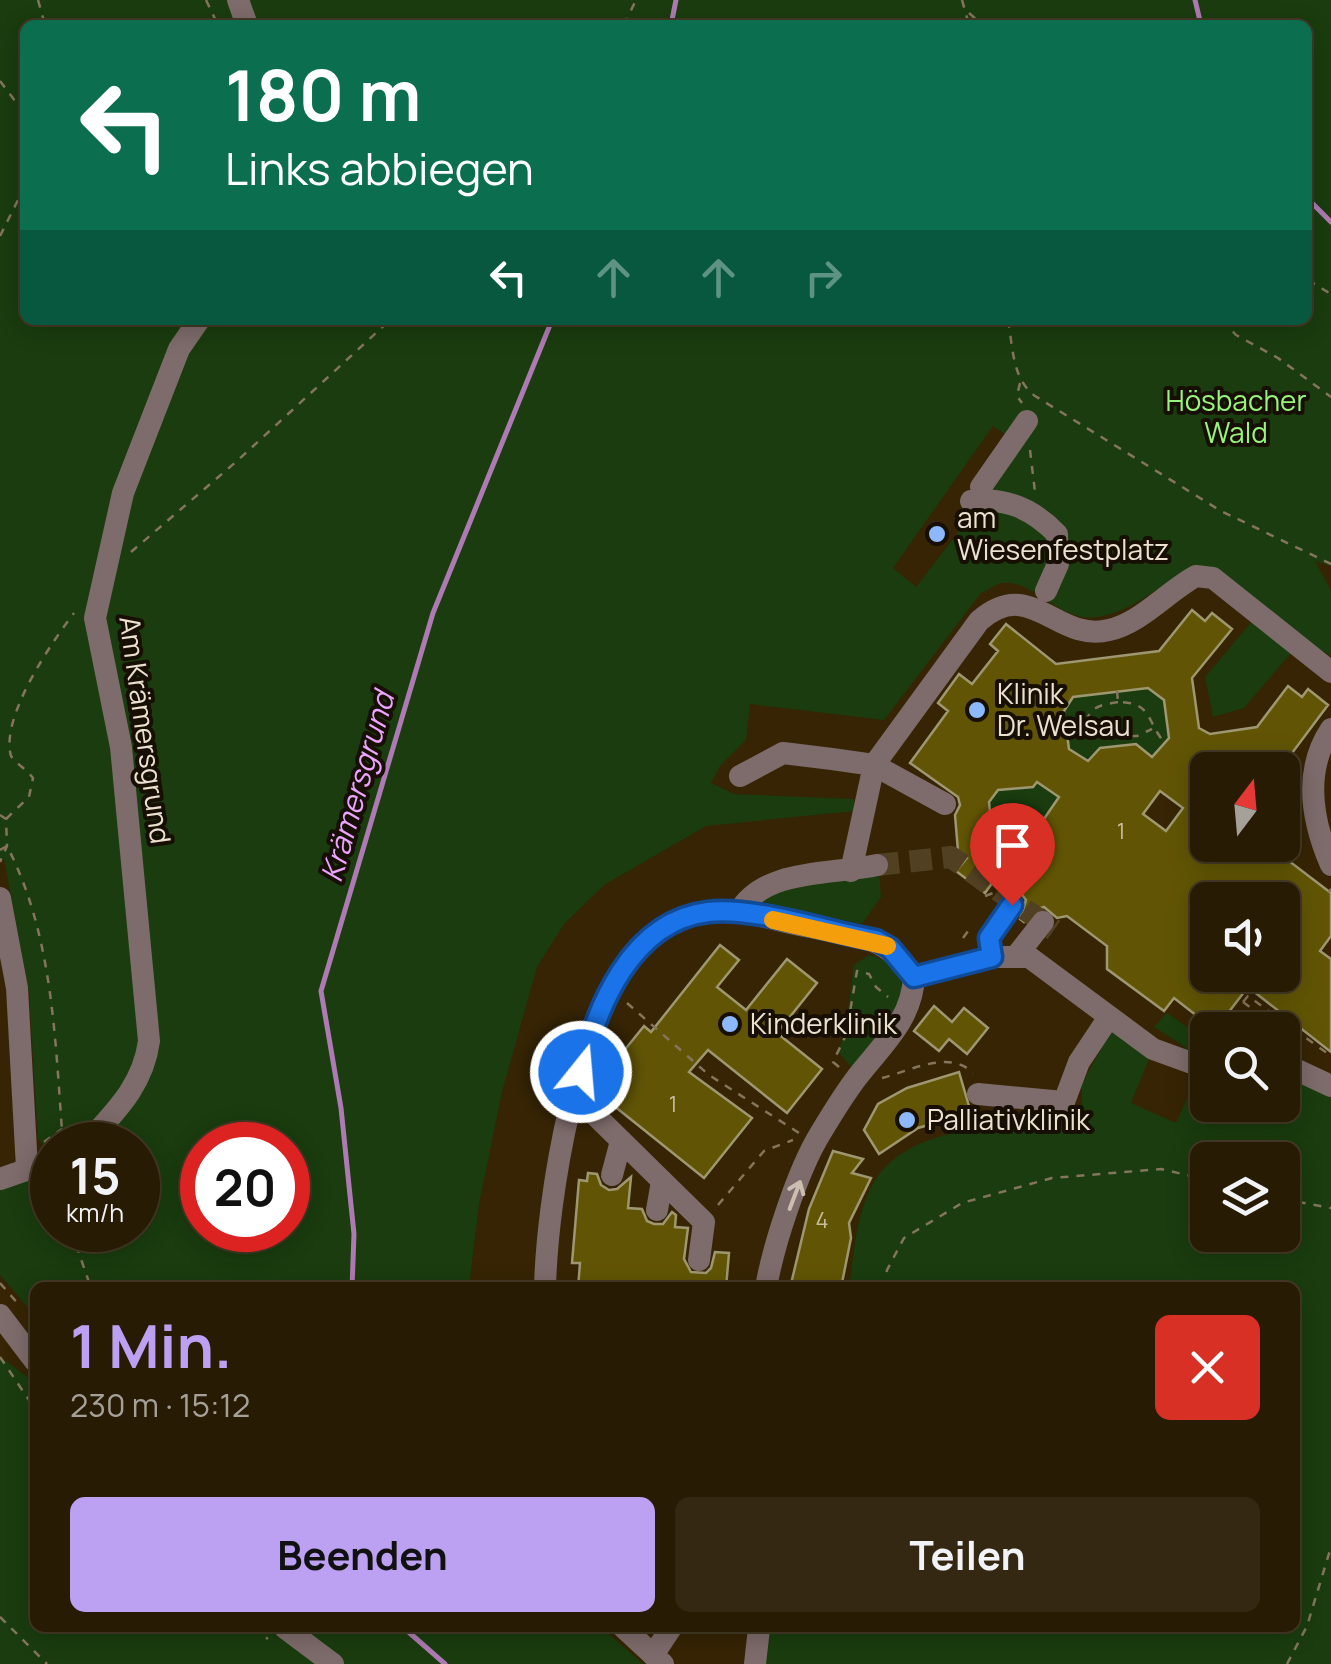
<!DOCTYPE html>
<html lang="de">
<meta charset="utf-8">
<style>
body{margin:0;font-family:Manrope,sans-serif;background:#342812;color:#f1f3f6;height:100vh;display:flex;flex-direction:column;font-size:38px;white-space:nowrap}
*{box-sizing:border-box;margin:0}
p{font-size:32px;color:#a5a19a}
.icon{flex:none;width:55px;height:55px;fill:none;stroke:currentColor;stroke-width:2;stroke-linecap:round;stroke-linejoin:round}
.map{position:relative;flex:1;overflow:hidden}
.details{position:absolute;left:30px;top:1282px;width:1270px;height:350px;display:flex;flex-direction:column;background:#281b03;border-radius:15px;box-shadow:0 5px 25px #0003,0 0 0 2px #443925}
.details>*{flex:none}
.guide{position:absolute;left:20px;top:20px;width:1292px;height:305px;border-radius:15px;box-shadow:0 5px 25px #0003,0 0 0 2px #443925;background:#0b6e4f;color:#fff;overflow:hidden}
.needle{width:65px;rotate:16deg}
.controls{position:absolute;left:1190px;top:752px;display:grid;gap:20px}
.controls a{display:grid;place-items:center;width:110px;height:110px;border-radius:15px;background:#281b03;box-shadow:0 5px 25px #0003,0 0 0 2px #443925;font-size:50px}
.speed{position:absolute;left:30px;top:1122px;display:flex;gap:20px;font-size:50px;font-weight:700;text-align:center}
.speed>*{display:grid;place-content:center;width:130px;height:130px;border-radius:50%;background:#281b03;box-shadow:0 5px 25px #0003,0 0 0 2px #443925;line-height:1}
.speed small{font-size:25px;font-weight:400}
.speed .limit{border:15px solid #d22;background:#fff;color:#111}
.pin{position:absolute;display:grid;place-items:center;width:85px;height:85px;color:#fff;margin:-102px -42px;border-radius:50% 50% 50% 0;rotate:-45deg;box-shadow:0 0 10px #0007}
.pin .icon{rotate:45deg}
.me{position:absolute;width:110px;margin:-55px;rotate:17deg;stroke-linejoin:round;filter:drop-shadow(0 0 8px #0008)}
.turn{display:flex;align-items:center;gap:35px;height:210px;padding:0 40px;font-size:45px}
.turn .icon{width:130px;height:130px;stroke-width:2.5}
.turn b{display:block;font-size:70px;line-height:85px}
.lanes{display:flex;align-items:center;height:95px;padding:0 40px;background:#0003;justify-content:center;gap:50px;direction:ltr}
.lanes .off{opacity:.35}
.round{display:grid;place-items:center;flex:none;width:105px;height:105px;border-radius:15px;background:#342812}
.summary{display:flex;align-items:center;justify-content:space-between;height:170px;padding:0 40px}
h1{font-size:60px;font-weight:700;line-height:75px;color:#bca0f2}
.primary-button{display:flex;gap:20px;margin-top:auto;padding:20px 40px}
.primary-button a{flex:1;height:115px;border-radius:15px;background:#bca0f2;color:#111;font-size:40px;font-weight:700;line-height:115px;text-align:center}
.primary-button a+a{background:#342812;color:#f1f3f6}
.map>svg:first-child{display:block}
</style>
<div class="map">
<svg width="1331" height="1664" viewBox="0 0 1331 1664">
<rect width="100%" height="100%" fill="#362404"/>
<g fill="#1a3c0e" fill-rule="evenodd">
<path d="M0,0H1331V566L1315,561L1331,591V656L1303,639L1244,708L1213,717L1205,677L1264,607L1180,574C1154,591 1129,612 1097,617C1059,623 1037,580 1002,583C996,584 987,591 981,593L884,720L750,704L746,740L720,766L711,783L734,794L854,799L855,811L706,826L604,885L564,924L537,967L502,1092L479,1204L469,1287L35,1288V1316L0,1275V1190L52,1169V1230H138V1145H52V1152H48L38,1138L29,992L4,859L0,860ZM25,25H1308V320H25ZM993,426L1019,444L983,500L916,587L893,568ZM202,1145H288V1230H202Z"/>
<path d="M1148,688L1164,700L1169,738L1152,757L1136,744L1100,748L1087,761L1069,749L1064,711L1073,697Z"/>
<path d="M1037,782L1059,797L1035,832L1026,827L1008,852L993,841L989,802L998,790L1033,787Z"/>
<path d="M879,870L881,897L862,924L758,902L780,886Z"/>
<path d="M869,955C941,973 876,1037 853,1069L838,1052L845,1032L854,965Z"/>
<path d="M1167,1013L1207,1041V1061L1195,1063L1184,1046L1154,1027Z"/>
<path d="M1111,1030L1153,1049L1131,1103L1176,1123L1200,1069L1207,1072L1208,1105H1282L1283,1069L1331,1097V1664H752L754,1628H1295V1288L849,1287C854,1254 856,1212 874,1182C910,1120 1020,1125 1082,1125V1084ZM1208,1160H1282V1235H1208Z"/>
<path d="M0,1356L35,1383V1628H602L643,1664H0Z"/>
</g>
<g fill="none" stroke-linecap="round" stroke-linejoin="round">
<g stroke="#ae7ab3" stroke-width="5">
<path d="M1195,0L1201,25"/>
<path d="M671,25L676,0"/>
<path d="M1308,199L1331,222"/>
<path d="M352,1288L354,1234L341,1108L321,991L433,613L552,320"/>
<path d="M404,1628L445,1664"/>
</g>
</g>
<g fill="#615505" stroke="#9e9772" stroke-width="2.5" fill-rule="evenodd">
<path d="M1192,610L1205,621L1212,613L1232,629L1192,678L1199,728L1210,734L1257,727L1288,686L1302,697L1308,689L1328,705L1292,753L1297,800L1282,823V770H1257L1243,761L1209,766L1192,788L1208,800V845H1268L1331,893V936L1320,951L1331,959V1052L1248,987L1215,1030L1174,998L1164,1011L1107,969V946L1067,916L1057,918L1044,907L1037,909L1024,922L1020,919L1026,900L1020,892L1010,890L1007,863L985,893L956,871L967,858L958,851L955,815L960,805L958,797L910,763L948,711L938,703L959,674L972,684L998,651L990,644L1006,624L1056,664L1159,651ZM1148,688L1164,700L1169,738L1152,757L1136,744L1100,748L1088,761L1069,749L1064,711L1073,697ZM1037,782L1059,797L1035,832L1027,826L1008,852L993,841L989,802L998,790L1033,787ZM1160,791L1183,808L1166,831L1143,814ZM1208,900H1282V975H1208Z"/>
<path d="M720,945L739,960L717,987L746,1010L787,959L817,983L777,1033L822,1069L787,1113L708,1050L689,1072L752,1118L704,1178L593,1089L644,1026L651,1032Z"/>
<path d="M934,1006L952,1022L964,1008L988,1028L967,1054L949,1039L939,1051L914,1031Z"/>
<path d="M959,1072L971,1113L918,1128L879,1154L864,1130L878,1104L907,1088Z"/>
<path d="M833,1151L863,1159L852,1173L871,1178L849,1223L851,1238L841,1288H790L809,1209Z"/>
<path d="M588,1173L597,1174L601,1185L609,1190L617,1189L631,1177L628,1208L642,1209L647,1221L654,1224H663L672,1212L676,1215L675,1227L688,1228L684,1259L691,1272L706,1273L711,1268L715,1252L729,1253L726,1288H578L580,1263H572L579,1180L587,1181Z"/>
</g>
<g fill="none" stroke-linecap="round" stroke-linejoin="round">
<path stroke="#514022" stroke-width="22" stroke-dasharray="22 11" stroke-linecap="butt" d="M877,865L951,857L1054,930"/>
<g stroke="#84755c" stroke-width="2.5" stroke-dasharray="8 8" stroke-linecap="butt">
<path d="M38,0L45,25"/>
<path d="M206,0L218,25"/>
<path d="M962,0L969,25"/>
<path d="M969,13L983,25"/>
<path d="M624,25L636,0"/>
<path d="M0,81L25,114"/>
<path d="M0,236L25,186"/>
<path d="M1308,280L1331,294"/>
<path d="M1008,320C1013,347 1012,379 1035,396L1221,511L1331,564"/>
<path d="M1222,320L1236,335L1278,358L1331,397"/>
<path d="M1020,383L1017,396L1022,403"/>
<path d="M1030,450L1035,492"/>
<path d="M131,552L237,461L390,320"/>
<path d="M1117,691L1118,702C1153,702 1146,722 1165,743"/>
<path d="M1118,702C1101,705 1089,706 1085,726L1091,736H1137L1152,729"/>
<path d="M0,815L6,819L7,846L0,862"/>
<path d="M6,819L29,797L33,778C27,770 17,764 11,756C0,717 52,642 74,613"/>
<path d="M0,850L7,846C54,937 55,1042 63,1144"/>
<path d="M1329,892L1331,889"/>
<path d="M985,896L996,892"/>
<path d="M963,938L971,927"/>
<path d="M1243,1002L1248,996L1331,1056"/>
<path d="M1243,1002L1281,1030"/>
<path d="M627,1003L709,1075L799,1133"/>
<path d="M839,1067L833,1062L846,1035L857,971L869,974L876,987L888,997"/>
<path d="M882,1078C910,1071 949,1049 973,1073"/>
<path d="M44,1142L62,1129"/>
<path d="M1282,1199L1331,1208"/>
<path d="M718,1205L764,1151L793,1140"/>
<path d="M71,1230L91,1288"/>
<path d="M0,1283L20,1306"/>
<path d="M885,1288L887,1270L904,1238L962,1203L1052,1178L1161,1169L1208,1180"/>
<path d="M0,1357L35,1409"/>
<path d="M0,1617L47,1664"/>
<path d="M253,1628L268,1639"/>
<path d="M1287,1664L1307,1626L1331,1547"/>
</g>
<g stroke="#7e6b6b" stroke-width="22">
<path d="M238,0L247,25"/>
<path d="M981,487L1027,421"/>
<path d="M971,501C1006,497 1033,509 1057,534L1058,564L1046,591"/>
<path d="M1331,729C1303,771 1312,821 1331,865"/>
<path d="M740,776L783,753L832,759L874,765L945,804"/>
<path d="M851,871L874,765L979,621C1031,575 1056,643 1109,630C1141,623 1168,591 1196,576L1213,578L1331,672"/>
<path d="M0,898L17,988L27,1168"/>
<path d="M739,912C764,868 832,875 877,865"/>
<path d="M1017,955L1043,922"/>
<path d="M992,957L989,937L1012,905"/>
<path d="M914,977L992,957H1029L1153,1049L1208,1069"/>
<path d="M1282,1063L1331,1086"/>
<path d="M978,1094L1064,1102L1079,1062L1109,1017"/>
<path d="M574,1103L594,1114L704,1222L699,1260"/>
<path d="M85,1145C115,1112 143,1086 149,1041L121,747L95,618L123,493L179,349L199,320"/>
<path d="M612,1175L621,1141"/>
<path d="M0,1179L52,1161"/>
<path d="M657,1210L662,1181"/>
<path d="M545,1288C547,1198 577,1014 638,948C652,932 684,916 705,912C733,906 767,918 795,924C847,935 882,930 914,977"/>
<path d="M766,1288C773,1246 798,1170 820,1134C832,1114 844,1094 858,1076C883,1044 912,1019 914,977"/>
<path d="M0,1315L35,1361"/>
<path d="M285,1628L333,1664"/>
<path d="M624,1628L663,1664"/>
<path d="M653,1655L671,1628"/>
<path d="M755,1664L759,1628"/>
</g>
</g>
<defs><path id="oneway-shaft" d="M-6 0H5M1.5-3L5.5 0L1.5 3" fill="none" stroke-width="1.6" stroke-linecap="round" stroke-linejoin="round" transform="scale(2.5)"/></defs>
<use stroke="#cbbeb1" href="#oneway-shaft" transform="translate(795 1195) rotate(-69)"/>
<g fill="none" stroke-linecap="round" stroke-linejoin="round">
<g stroke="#114b97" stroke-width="25">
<path id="route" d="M581,1072C596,1008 631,921 708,912C753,906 829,932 876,940L890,948L914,977L992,957L989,938L1012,905"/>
</g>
<use href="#route" stroke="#1a73e8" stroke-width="18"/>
<path stroke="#f59e0b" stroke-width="18" d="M773,920L887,946"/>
</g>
<g fill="#8db9fc" stroke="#170f04" stroke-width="4">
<circle cx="937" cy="534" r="10"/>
<circle cx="977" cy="710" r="10"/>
<circle cx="730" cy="1024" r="10"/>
<circle cx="907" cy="1120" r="10"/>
</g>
<g text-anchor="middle" stroke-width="8" stroke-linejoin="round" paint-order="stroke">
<g font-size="22" fill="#c9be9c">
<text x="1121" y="839">1</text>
<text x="673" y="1112">1</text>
<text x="822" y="1228">4</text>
</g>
<g font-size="28" fill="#98f47b" stroke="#170f04">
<text x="1236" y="411">Hösbacher<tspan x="1236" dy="32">Wald</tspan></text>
</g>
<g font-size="28" fill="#ece1cf" stroke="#170f04" text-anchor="start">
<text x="957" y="528">am<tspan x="957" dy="32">Wiesenfestplatz</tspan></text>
<text x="997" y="704">Klinik<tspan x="997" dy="32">Dr. Welsau</tspan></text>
<text x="750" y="1034">Kinderklinik</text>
<text x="927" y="1130">Palliativklinik</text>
</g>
<g font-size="28" fill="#ece1cf" stroke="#170f04">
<text transform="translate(145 730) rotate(82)" y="10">Am Krämersgrund</text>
</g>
<g font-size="30" font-style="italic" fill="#eba4ff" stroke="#170f04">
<text transform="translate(358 787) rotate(-74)" y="10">Krämersgrund</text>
</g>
</g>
</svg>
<div class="controls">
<a><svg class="needle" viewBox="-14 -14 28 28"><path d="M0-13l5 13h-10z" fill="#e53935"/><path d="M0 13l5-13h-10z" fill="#a5a19a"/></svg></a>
<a><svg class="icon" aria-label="sound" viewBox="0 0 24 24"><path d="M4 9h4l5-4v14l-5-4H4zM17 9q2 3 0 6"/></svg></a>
<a><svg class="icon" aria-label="search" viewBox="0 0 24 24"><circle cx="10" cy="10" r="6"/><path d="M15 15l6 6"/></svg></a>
<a><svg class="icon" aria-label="layers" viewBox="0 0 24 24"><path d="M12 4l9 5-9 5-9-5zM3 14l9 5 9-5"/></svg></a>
</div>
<div class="speed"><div>15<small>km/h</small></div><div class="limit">20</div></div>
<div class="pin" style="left:1012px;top:905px;background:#d93025"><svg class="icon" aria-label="arrive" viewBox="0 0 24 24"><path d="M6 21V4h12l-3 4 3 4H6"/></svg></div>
<svg class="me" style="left:581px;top:1072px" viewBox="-20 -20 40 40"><circle r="17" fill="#1a73e8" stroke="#fff" stroke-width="3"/><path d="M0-11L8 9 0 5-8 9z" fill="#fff"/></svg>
<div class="guide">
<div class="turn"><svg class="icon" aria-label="left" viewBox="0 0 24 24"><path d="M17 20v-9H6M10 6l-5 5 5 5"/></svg><div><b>180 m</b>Links abbiegen</div></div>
<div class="lanes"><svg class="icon" aria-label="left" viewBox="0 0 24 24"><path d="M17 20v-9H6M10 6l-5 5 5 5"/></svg><svg class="icon off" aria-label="ahead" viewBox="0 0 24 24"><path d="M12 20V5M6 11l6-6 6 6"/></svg><svg class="icon off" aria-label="ahead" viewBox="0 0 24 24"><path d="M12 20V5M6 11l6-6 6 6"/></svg><svg class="icon off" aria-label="right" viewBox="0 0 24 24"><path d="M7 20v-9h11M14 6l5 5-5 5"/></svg></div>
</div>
<section class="details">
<div class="summary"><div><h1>1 Min.</h1><p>230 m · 15:12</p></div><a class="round" style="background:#d93025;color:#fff"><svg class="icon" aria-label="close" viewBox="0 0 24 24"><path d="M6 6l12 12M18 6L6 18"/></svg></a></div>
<div class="primary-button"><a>Beenden</a><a>Teilen</a></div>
</section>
</div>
